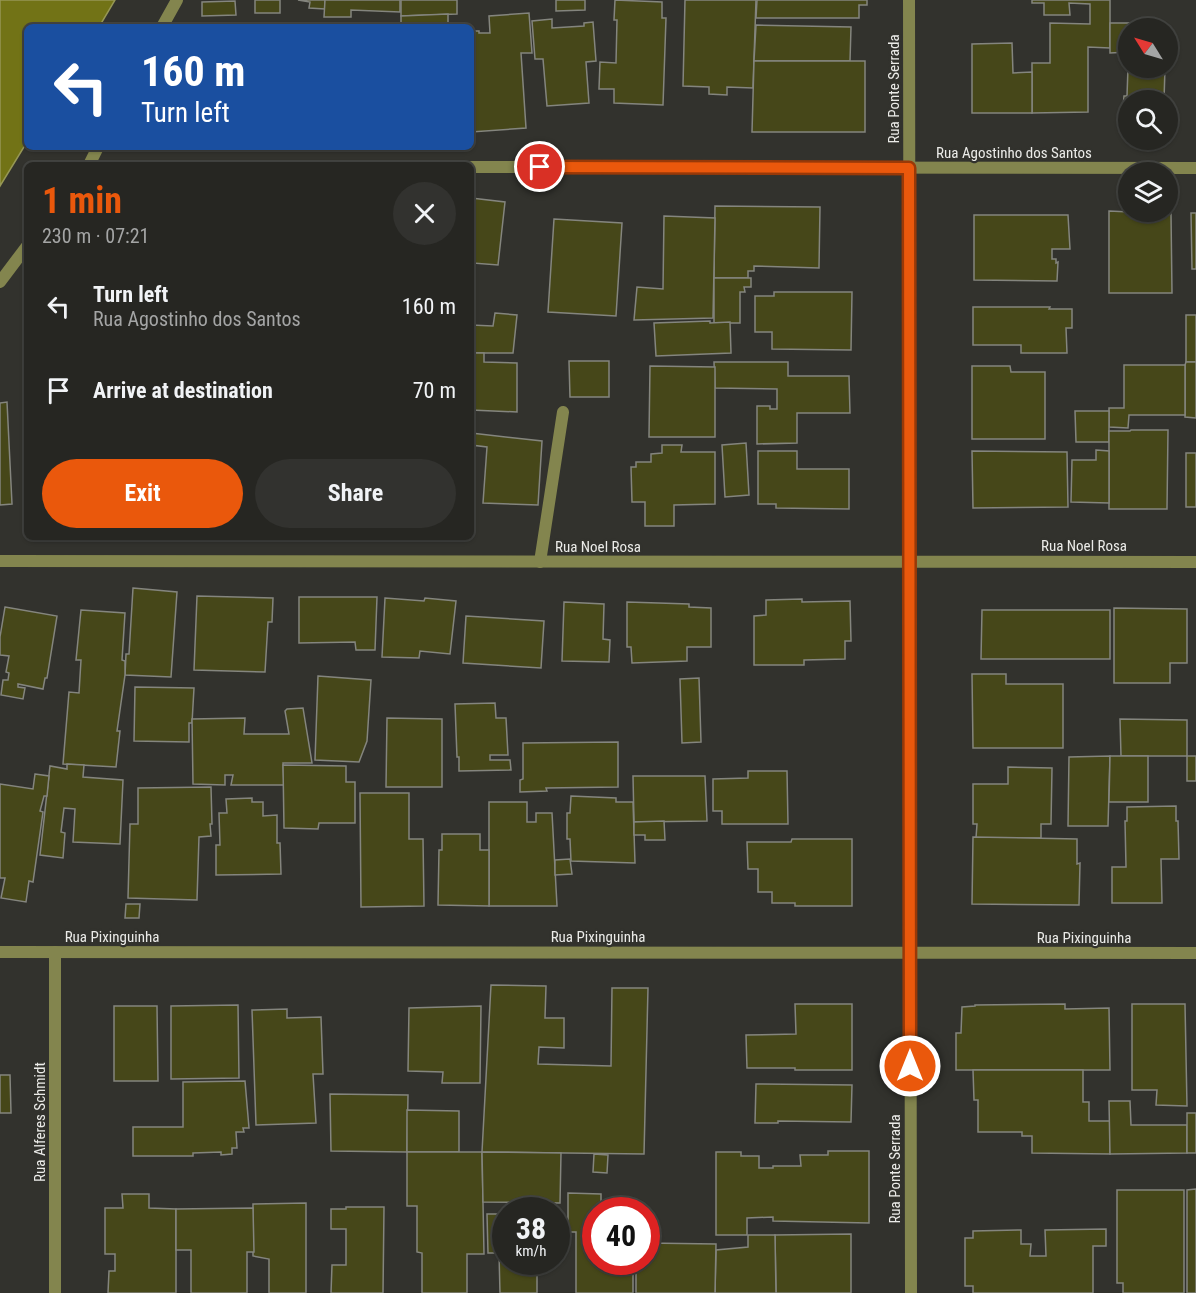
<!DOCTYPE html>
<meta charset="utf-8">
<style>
body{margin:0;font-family:"Roboto Condensed",sans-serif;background:#32322f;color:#f1f3f6;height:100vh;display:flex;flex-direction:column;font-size:22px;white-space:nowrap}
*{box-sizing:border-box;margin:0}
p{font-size:20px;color:#a4a5a5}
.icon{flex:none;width:33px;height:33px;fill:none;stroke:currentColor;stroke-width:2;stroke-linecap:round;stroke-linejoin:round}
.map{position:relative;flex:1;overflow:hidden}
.side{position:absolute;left:24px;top:162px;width:450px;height:378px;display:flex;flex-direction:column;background:#262622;border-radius:9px;box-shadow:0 2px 4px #0004,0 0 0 2px #424340}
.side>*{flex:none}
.guide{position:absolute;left:24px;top:24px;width:450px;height:126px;border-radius:9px;box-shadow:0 2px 4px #0004,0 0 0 2px #424340;background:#1a4fa0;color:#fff;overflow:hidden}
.needle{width:39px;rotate:307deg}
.fabs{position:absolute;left:1118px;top:18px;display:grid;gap:12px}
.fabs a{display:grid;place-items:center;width:60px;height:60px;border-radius:50%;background:#262622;box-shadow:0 2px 4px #0004,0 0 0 2px #424340;font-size:30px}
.speed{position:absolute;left:492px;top:1197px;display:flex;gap:12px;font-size:30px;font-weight:700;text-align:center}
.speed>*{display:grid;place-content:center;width:78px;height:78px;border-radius:50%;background:#262622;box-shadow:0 2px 4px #0004,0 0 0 2px #424340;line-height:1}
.speed small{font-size:15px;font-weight:400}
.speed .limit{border:9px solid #d22;background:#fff;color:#111}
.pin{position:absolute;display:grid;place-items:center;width:51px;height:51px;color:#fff;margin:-26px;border:3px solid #fff;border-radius:50%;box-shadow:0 2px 6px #0007}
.me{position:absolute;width:66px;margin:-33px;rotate:0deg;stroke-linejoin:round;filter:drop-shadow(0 0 4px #0008)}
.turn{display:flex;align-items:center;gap:21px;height:126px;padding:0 18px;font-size:27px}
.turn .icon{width:78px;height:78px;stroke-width:2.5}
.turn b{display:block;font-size:42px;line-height:51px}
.round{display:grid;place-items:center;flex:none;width:63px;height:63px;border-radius:32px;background:#32322f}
.head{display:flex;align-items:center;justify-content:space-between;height:102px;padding:0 18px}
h1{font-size:36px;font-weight:700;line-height:45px;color:#ea580c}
.button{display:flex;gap:12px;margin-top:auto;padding:12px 18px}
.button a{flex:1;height:69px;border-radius:36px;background:#ea580c;color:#fff;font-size:24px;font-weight:700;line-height:69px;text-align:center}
.button a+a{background:#32322f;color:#f1f3f6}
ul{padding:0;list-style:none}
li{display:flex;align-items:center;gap:18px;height:84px;padding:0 18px}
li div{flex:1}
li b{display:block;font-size:22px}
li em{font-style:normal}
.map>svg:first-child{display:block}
</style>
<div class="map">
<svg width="1196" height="1293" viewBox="0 0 1196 1293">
<rect width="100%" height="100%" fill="#32322d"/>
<path fill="#727316" stroke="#969755" stroke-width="1.5" d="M0,0H115L99,27H27V142L0,186Z"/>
<g fill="#464719" stroke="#84857e" stroke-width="1.5">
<rect x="255" y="0" width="25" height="13"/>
<path d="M298,0H325V9L309,8L310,2Z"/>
<path d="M325,0H400V12L351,10V17H324Z"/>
<path d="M401,0H457V14L401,16Z"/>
<path d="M556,0H585V10L556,11Z"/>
<path d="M615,0L662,2V18H666L663,105L614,103V89H599L600,62L616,63L617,20H614Z"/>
<path d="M685,0H756L753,88L727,87V95L709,94V87L683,86Z"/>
<path d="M757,0H867V5H859V18H756Z"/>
<path d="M1032,0H1110V48L1088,47V112L1032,113V63H1050V23L1090,24V4L1069,3L1070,15H1044V3H1032Z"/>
<path d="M235,1L236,15L202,16V2Z"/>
<path d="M529,13L532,53H521L526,128L471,132V31H479V33H490L489,16Z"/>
<path d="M448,14V27H401V16Z"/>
<path d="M552,19V28L584,26V23L593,22L596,61L586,62L589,103L547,106L543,59H535L532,21Z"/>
<path d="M274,23L320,25V27H274Z"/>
<path d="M1110,23H1135L1136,28H1128V52L1110,53Z"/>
<path d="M328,25L401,26V27H328Z"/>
<path d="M756,25L851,27L850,61H754Z"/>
<path d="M1012,43L1013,73L1032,72V113H972V44Z"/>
<path d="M754,61H865V132H752Z"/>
<path d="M1128,68H1165L1164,100H1128L1127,113V107H1123L1124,96H1127Z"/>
<path d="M471,198L505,202L498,265L473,263L471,282Z"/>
<path d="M715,206L820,207L819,268L754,266V271H748V278H714Z"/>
<path d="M1109,211L1171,214L1172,293H1109Z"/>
<path d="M1191,213H1196V269H1192Z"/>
<path d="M974,215H1068L1070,249H1052V259H1056V263L1058,262L1057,281L974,280Z"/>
<path d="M664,216L715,218L713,318L634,320L637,287L663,289Z"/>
<path d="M554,219L622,223L616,316L548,312Z"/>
<path d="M714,278H751V287H744L745,292H740V323H714Z"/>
<path d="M774,292H852L851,350L772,349V332H755V296H774Z"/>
<path d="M973,307H1050L1049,309H1072V328H1066L1067,353H1021V345H973Z"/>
<path d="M495,313L517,315L513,353H471V325L493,326Z"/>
<rect x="1186" y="315" width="10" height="47"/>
<path d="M710,321V323L730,322L731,353L656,356L654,323Z"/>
<path d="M471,353H484V362L517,363V412L471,410Z"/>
<path d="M569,361H609V397H570Z"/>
<path d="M714,362H788V376H849L850,413H797V443L757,444V406H770V409H777V389L715,388Z"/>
<path d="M1186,362H1196V418L1185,417V365Z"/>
<path d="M1124,365H1185V415H1129L1128,428L1109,427V408H1124Z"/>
<path d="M650,366L715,367V437H649Z"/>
<path d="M972,366H1010L1011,372H1045V439H972Z"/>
<path d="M7,402L12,504L0,505V403Z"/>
<path d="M1075,411H1109V442H1076Z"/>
<path d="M1131,430H1168L1167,509H1109V431H1130Z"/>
<path d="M471,433L542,441L538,505L483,503L487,447L471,445Z"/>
<path d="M746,443L749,495L725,497L722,445Z"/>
<path d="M662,445H682L681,452H715V504L674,505V526H645V502H632L631,467H636V462H651V454L662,453Z"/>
<path d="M1096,450L1109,451V503L1071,502L1072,460H1096Z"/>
<path d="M758,451H797V469H849V509L776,508V504H758Z"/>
<path d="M972,451L1067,452L1068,507L973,508Z"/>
<rect x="1186" y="453" width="10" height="54"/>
<path d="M133,588L177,592L171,677L125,675L126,654H129Z"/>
<path d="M197,596L273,598L272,622H268L265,672L194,670Z"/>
<path d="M299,597H377L375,650H356L355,642L299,643Z"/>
<path d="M385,598L424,601L425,598L456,601L450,654L420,651L419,658L382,657Z"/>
<path d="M802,599V602L850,601L851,641H845V659L804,660V665H754V616L766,615V600Z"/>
<path d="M564,602L604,604L603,639L610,640L609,662L562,661Z"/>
<path d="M627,602L689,604V607L711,608V647H687V661L632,663L631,647H627Z"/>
<path d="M5,607L57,616L47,678H45L43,689L18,684V687L25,688L23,699L1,695L3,680H8L9,673L6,672L9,656L0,655V637Z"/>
<path d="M1114,608L1187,609V663H1170V683H1114Z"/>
<path d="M81,610L125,613L122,660L125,661V675L117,731H120L116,767L63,764L69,692L79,693L81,660H76Z"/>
<path d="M982,610H1110V659H981Z"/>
<path d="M466,616L544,621L541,668L463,663Z"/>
<path d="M972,674H1006V684H1063V748H973Z"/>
<path d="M318,676L371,680L367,741L359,762L315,760Z"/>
<path d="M699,678L701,742L682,743L680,679Z"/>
<path d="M135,687L194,688L192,723H189V742L134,741Z"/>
<path d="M495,703L496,718H506L508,755H490V760H510L511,770L459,771V757H457L455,704Z"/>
<path d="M303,708L312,763H283L284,785H231L233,775H225V785L193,784L192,719L245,718L244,734H289L285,711L287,709Z"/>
<path d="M387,718L442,719V787H386Z"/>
<path d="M1120,719L1187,720V756H1121Z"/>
<path d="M618,742V787L546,788L547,791L520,792V780L523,779V743Z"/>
<path d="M1110,756L1108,826H1068L1069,757Z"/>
<path d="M1110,756H1148V802H1109Z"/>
<rect x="1187" y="756" width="9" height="25"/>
<path d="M67,764L84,765L83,777L123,780L120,844L73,842L75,809L64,808L61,832L65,833L63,858L40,855L50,766L67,769Z"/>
<path d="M283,765L346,766V782H355V823H319L318,829L284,828Z"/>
<path d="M1008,767L1052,768L1051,824H1041V838H976L977,824H973V784H1008Z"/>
<path d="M748,771H787L788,824H722V811H713V779L748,778Z"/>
<path d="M35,774L49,776L47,796H44L40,811L43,812L33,882L29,881L26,902L1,898L5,878H0V784L33,789Z"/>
<path d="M633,776H705L707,821L634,822Z"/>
<path d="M211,787L212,824H210L211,836L199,837L197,900L128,898L130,824H138V788Z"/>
<path d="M360,793H409V839H423L424,906L361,907Z"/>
<path d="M571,796L616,798V802H633L635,863L571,861L570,839H567V813H570Z"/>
<path d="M252,798V802H263V816L277,815V843H280L281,874L216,875V845H220L219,813H227L226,799Z"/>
<path d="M489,802H527V822H536V813H552L557,906H489Z"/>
<path d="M1176,806V821H1178L1179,859H1161L1162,903H1112V867H1126L1125,821H1127V807Z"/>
<path d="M664,821L665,840H645V835H634V822Z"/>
<path d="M442,834H480V850H489V906L438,905L439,850H442Z"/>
<path d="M973,837L1077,839V864L1080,863L1079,905L972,904Z"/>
<path d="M792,839H852V906H795V903H772V892H758V869H748L747,842H791Z"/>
<path d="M570,859L572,874L555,875V860Z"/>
<path d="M126,904H140L139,918H125Z"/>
<path d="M491,985L546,986L545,1018H564V1048L539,1047L538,1064L611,1066L612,988H648L644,1154L482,1152Z"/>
<path d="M795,1004H852V1070H795V1068H747L746,1035L796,1034Z"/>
<path d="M1065,1004V1009L1109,1008L1110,1070H956V1033H961L962,1007L975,1006V1005Z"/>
<path d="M1132,1004H1185L1187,1106L1156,1105L1157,1090H1132Z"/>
<path d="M238,1005L239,1078L171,1079V1006Z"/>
<path d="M114,1006H157L158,1081H114Z"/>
<path d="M481,1006L480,1083H442L443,1072L408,1071L409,1008Z"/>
<path d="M287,1009V1018L321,1017L323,1074H313L316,1123L256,1125L252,1010Z"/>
<path d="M973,1070H1083V1102H1089V1121H1110V1154L1032,1153V1136H1022V1132H978V1100H974Z"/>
<path d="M0,1075H10L11,1113H0Z"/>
<path d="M245,1081L249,1128H243L244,1132H236L237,1148H232V1154L221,1155V1152L193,1153V1156H133V1127H183V1082Z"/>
<path d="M756,1084L852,1085L851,1122L778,1121V1123H755Z"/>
<path d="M330,1094L408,1095L407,1152L331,1151Z"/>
<path d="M1109,1101H1130L1131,1125H1187V1153L1110,1154Z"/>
<path d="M407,1110L459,1111V1152H407Z"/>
<rect x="1187" y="1113" width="9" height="40"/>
<path d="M828,1151H869V1223L773,1221V1217L747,1218V1235H716V1152H741V1156H759V1168H773V1166H801L800,1155H828Z"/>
<path d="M407,1152H482L484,1254H467V1293H422V1253L417,1252V1206H407Z"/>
<path d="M482,1152L561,1153L560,1203L483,1202Z"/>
<path d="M594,1154L608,1155L607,1173L593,1172Z"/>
<path d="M1196,1189V1293H1187V1190Z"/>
<path d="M1117,1190H1184V1293H1123V1283H1117Z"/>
<path d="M568,1193L601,1194V1210H596V1262H633V1293H576V1232H568Z"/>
<path d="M122,1194H149V1208L176,1209V1293H108L109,1271H115V1254H105V1208H123Z"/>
<path d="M306,1203V1293H269V1259L253,1256V1204Z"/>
<path d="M540,1206V1210H508V1207Z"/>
<path d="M346,1207H384L383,1293H331L332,1265H346V1229H331V1209H346Z"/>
<path d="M253,1208L254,1252H247V1293H191V1250H176V1209Z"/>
<path d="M487,1214H506V1262H537V1293H500L499,1253H488Z"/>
<path d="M1106,1229V1246H1093V1293H973V1286H965V1238H973V1231L1021,1230V1244H1031L1030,1256H1046L1045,1230Z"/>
<path d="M851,1234V1293H776L775,1235Z"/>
<path d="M748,1235H775L776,1293H715L716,1250L748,1247Z"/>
<path d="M646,1243L716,1244L715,1293H636V1262H646Z"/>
</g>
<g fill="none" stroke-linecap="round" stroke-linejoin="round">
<g stroke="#83854e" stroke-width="12">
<path d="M162,27L177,0"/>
<path d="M89,165L98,147"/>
<path d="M471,167L1196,168"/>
<path d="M0,282L27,246"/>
<path d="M0,561L1196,562"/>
<path d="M540,562L563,412"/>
<path d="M0,952L1196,953"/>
<path d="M55,952V1293"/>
</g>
<path stroke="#83854e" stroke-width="12" d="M909,0L911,1293"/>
</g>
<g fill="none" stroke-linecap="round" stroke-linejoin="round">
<g stroke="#983908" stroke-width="15">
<path id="route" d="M540,167L909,168L910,1066"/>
</g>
<use href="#route" stroke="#ea580c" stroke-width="10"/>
</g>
<g text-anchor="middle" stroke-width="4.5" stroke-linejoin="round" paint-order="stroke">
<g font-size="15" fill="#ebebe8" stroke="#32322d">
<text transform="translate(894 89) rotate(-90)" y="5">Rua Ponte Serrada</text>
<text x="1014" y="158">Rua Agostinho dos Santos</text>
<text x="1084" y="551">Rua Noel Rosa</text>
<text x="598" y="552">Rua Noel Rosa</text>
<text x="112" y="942">Rua Pixinguinha</text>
<text x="598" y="942">Rua Pixinguinha</text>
<text x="1084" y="943">Rua Pixinguinha</text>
<text transform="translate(40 1122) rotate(-90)" y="5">Rua Alferes Schmidt</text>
<text transform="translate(895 1169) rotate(-90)" y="5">Rua Ponte Serrada</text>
</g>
</g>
</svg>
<div class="fabs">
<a><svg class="needle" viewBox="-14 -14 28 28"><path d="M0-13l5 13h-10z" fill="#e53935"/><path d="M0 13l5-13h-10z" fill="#a4a5a5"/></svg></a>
<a><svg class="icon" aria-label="search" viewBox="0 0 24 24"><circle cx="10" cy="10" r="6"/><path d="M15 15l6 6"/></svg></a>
<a><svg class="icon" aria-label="layers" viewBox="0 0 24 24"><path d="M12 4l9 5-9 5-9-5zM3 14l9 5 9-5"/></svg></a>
</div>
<div class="speed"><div>38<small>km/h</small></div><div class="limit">40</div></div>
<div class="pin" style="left:540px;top:167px;background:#d93025"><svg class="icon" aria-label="arrive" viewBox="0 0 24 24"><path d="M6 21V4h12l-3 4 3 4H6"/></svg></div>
<svg class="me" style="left:910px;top:1066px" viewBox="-20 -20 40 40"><circle r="17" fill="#ea580c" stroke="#fff" stroke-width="3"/><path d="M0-11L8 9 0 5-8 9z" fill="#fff"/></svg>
<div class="guide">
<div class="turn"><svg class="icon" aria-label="left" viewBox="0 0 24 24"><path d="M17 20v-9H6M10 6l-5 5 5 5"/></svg><div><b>160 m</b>Turn left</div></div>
</div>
<section class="side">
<div class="head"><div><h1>1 min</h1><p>230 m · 07:21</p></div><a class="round"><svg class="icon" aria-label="close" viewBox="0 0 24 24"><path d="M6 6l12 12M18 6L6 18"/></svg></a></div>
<ul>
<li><svg class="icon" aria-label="left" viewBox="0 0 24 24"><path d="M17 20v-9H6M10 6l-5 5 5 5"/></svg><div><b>Turn left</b><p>Rua Agostinho dos Santos</p></div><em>160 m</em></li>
<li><svg class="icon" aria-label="arrive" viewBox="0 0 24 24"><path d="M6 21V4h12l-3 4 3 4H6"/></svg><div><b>Arrive at destination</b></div><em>70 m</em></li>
</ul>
<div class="button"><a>Exit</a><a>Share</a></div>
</section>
</div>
